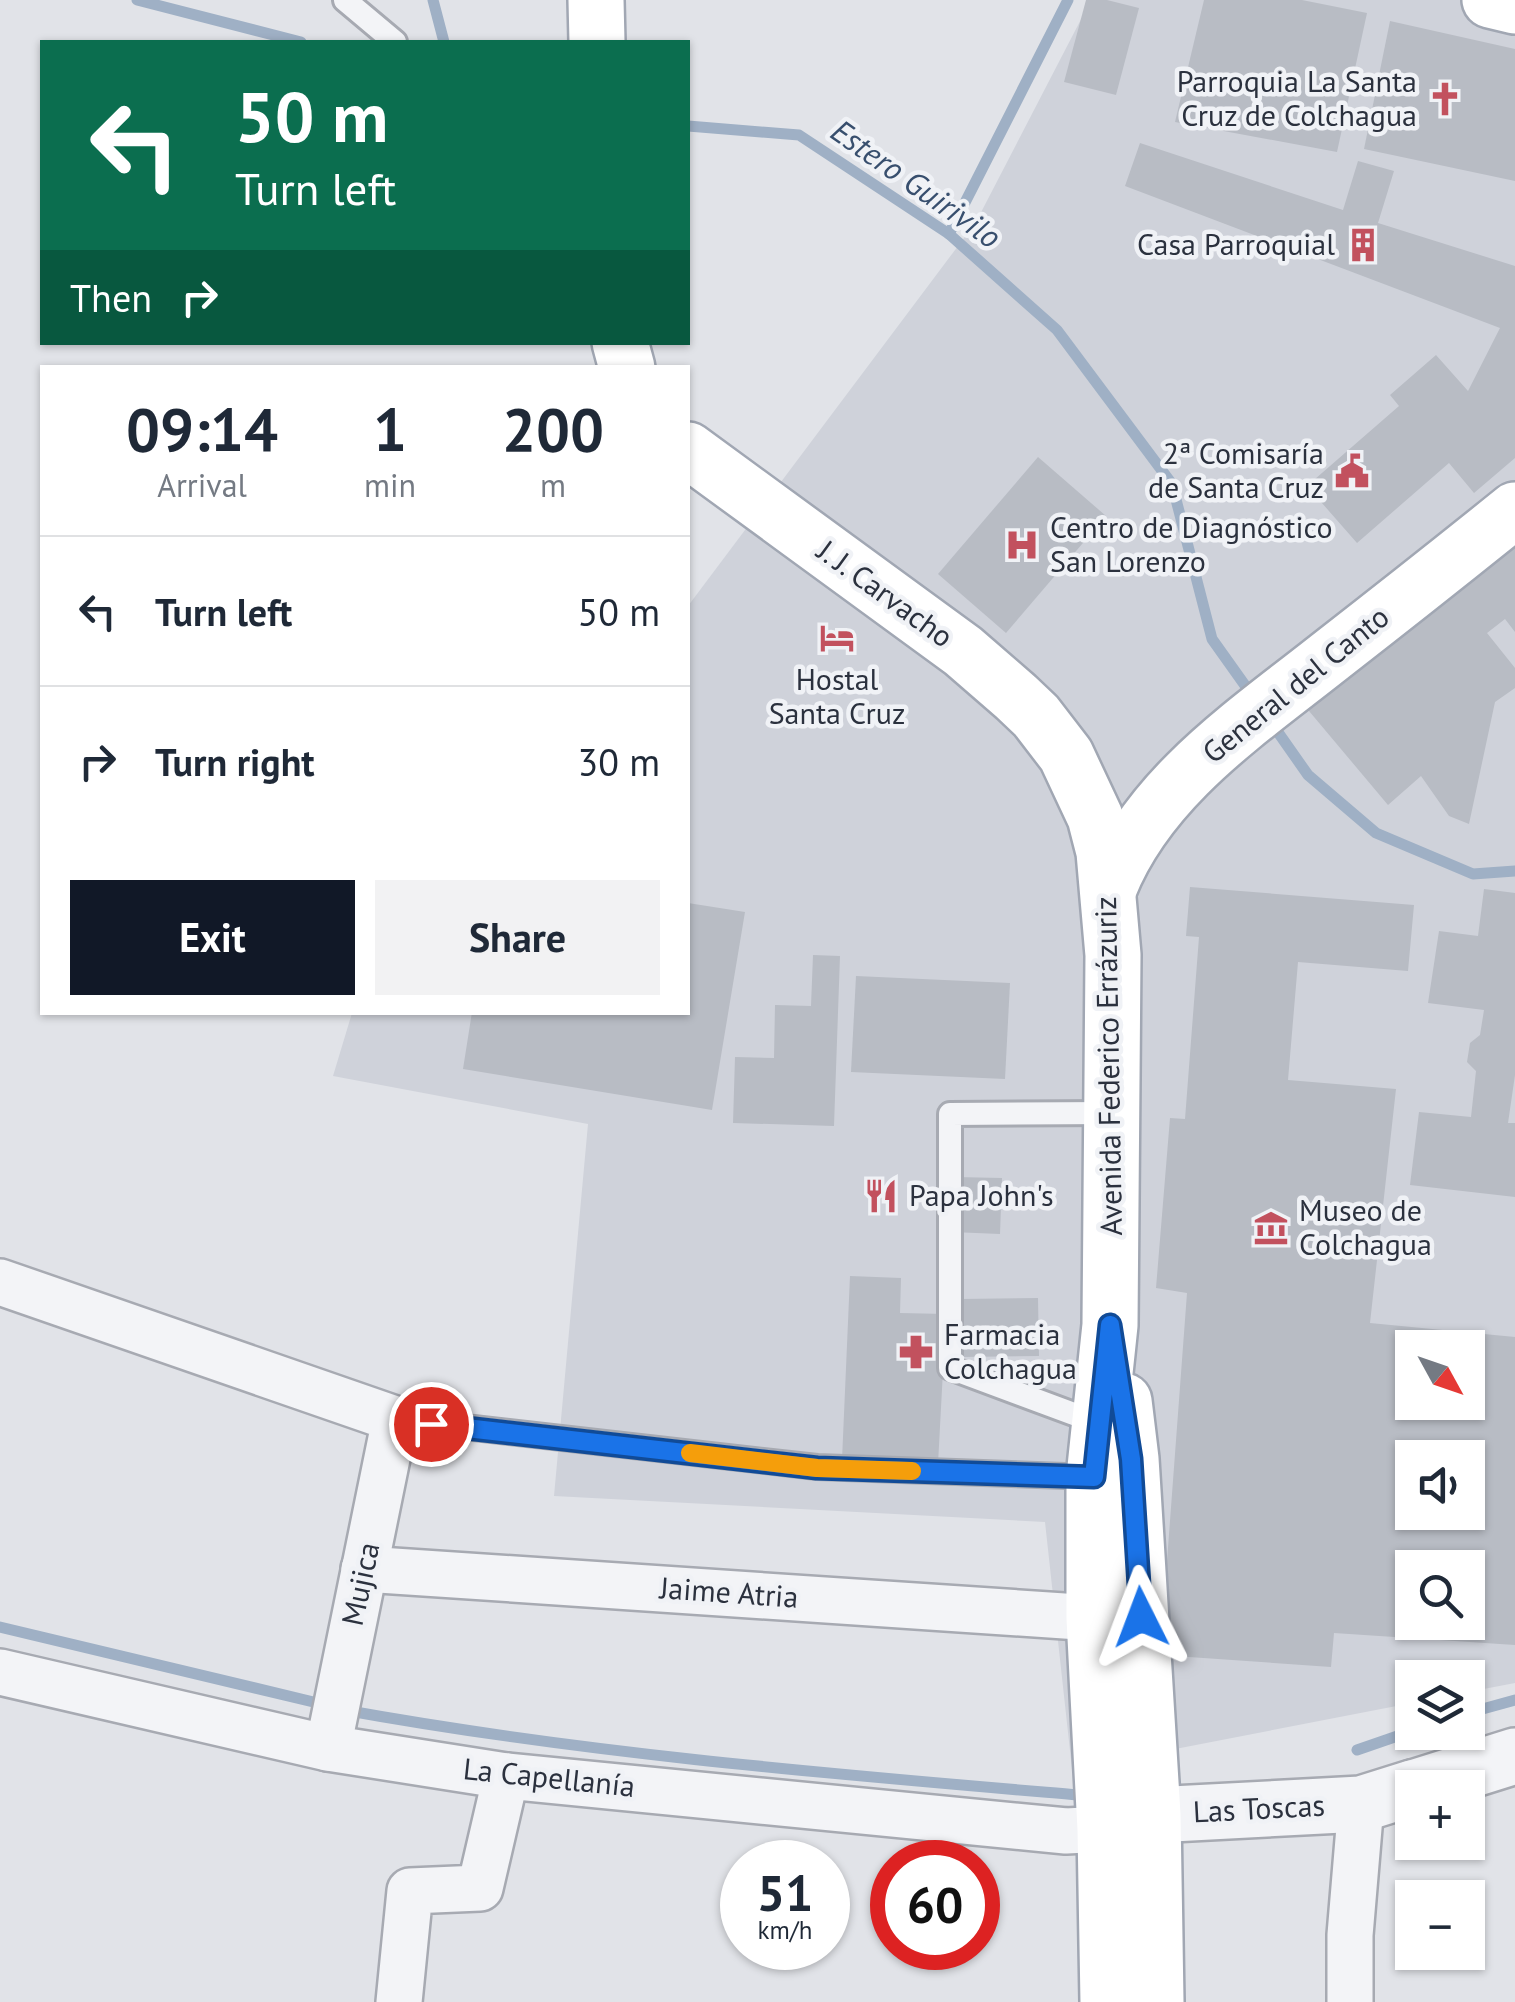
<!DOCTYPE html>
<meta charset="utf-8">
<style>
body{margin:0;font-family:"PT Sans",sans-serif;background:#f2f2f3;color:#1f2937;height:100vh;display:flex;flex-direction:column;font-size:38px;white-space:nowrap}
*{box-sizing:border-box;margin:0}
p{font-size:32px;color:#747a83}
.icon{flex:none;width:55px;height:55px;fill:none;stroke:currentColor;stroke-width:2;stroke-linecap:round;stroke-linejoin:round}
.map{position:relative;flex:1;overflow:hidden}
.details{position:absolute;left:40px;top:365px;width:650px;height:650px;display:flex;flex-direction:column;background:#fff;border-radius:0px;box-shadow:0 2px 8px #0004}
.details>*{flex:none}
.hud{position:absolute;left:40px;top:40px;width:650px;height:305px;border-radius:0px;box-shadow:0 2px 8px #0004;background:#0b6e4f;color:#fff;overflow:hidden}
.needle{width:65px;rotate:130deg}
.controls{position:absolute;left:1395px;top:1330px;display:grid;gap:20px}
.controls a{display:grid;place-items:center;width:90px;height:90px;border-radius:0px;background:#fff;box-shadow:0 2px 8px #0004;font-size:50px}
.speed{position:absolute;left:720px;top:1840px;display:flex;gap:20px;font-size:50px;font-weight:700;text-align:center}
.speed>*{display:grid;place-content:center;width:130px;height:130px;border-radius:50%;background:#fff;box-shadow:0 2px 8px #0004;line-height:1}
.speed small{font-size:25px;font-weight:400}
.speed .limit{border:15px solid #d22;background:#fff;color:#111}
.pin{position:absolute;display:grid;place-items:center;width:85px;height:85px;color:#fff;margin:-42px;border:5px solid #fff;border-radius:50%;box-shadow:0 2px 10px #0007}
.me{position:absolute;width:110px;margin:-55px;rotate:357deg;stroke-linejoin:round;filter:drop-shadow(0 0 8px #0008)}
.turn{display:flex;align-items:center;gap:35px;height:210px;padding:0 30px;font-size:45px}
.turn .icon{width:130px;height:130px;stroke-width:2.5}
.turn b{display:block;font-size:70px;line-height:85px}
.then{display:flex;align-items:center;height:95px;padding:0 30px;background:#0003;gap:20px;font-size:38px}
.eta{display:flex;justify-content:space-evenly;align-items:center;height:170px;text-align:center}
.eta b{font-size:60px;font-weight:800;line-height:70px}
.action{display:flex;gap:20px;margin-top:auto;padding:20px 30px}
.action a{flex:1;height:115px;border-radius:0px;background:#111827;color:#fff;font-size:40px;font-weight:800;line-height:115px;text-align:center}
.action a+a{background:#f2f2f3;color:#1f2937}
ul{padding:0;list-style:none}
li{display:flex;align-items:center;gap:30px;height:150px;padding:0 30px;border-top:2px solid #e0e1e3}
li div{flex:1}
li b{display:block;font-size:38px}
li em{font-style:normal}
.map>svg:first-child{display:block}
</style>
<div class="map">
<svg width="1515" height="2002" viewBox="0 0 1515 2002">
<rect width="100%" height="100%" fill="#e1e3e8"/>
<path fill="#cfd2da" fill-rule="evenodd" d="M1091,0H1515V1683L1468,1692V1678H1412V1703L1072,1769L1045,1522L554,1496L588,1124L333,1076L352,1013L688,1012V606L976,222ZM1412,1348H1468V1402H1412ZM1412,1458H1468V1512H1412ZM1412,1568H1468V1622H1412Z"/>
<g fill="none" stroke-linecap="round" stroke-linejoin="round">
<g stroke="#9fb0c5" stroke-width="11">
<path d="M137,0L301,42"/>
<path d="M433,0L444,42"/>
<path d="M688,126L799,135L949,234L1057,330L1172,484L1212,639L1254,698"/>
<path d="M949,234L1068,0"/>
<path d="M1270,721L1308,775L1376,833L1473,874L1515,871"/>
<path d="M0,1627L326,1705"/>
<path d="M344,1710C587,1754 833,1774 1078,1795"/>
<path d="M1468,1713L1515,1700"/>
<path d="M1357,1750L1412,1731"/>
</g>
</g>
<g fill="#b8bcc4" fill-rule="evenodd">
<path d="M1086,0H1107L1139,8L1116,95L1064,82Z"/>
<path d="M1204,0H1302L1367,13L1337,152L1175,122Z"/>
<path d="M1390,21L1515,49V181L1364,149Z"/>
<path d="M1140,143L1343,210L1358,161L1394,171L1378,223L1515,266V458L1474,493L1449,463L1357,543L1307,486L1399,406L1390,395L1436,355L1468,391L1500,328L1125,186Z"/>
<path d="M1038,457L1106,516L1006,633L938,574Z"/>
<path d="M1515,534V632L1505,619L1487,633L1515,668V688L1495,702L1469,824L1449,816L1421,776L1388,805L1304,705Z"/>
<path d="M1190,887L1414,905L1408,971L1298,962L1288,1080L1396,1089L1370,1323L1515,1337V1645L1334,1633L1331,1667L1160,1655L1187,1293L1156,1288L1170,1118L1185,1119L1199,937L1186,936ZM1412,1348H1468V1402H1412ZM1412,1458H1468V1512H1412ZM1412,1568H1468V1622H1412Z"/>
<path d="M1484,889L1515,893V1075L1508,1123H1515V1197L1410,1185L1419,1112L1471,1117L1476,1071L1467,1062L1470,1043L1480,1035L1484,1010L1428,1003L1439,931L1478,936Z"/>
<path d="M688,903L745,912L712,1110L463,1069L472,1012H688Z"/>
<path d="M813,955L840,956L834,1126L733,1123L735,1057L774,1058L775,1005L811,1006Z"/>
<path d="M856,976L1010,983L1005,1079L851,1072Z"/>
<path d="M955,1177L1002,1178L1000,1234L952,1232Z"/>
<path d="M850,1276L901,1278L900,1313L946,1314L938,1464L842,1460Z"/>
<path d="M1038,1298L1039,1356L961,1357L960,1299Z"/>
</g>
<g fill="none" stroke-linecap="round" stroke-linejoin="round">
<g stroke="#a7aab2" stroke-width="28">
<g id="service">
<path d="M345,0L395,42"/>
<path d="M395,1419L817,1467L1094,1477"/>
<path d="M1098,1423L950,1368V1114L1112,1113"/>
</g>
</g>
<g stroke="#a7aab2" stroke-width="50">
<g id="minor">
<path d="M0,1282L395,1419L328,1748"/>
<path d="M364,1569L1094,1618"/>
<path d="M0,1672L328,1748L506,1776L1066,1831L1105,1829"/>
<path d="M399,2002L410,1891L480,1888L506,1776"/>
<path d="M1350,2002V1935L1361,1804"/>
</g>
</g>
<g stroke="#a7aab2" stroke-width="60">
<g id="tertiary">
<path d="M1413,1788L1515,1756"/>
<path d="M1110,1828L1153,1815L1361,1804L1412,1788"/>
</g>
</g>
<g stroke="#a1a7b3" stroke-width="60">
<g id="primary">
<path d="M596,0L597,42"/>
<path d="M1490,0L1515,6"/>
<path d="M620,342L627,368"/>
<path d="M688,450L963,651L1016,697L1036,716L1066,755L1095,817L1104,852L1113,955L1110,1325L1094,1477V1618L1105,1829L1108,2002"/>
<path d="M1109,888C1149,787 1246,723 1328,658C1391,609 1453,560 1515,510"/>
<path d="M1124,1401L1131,1459L1153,1815L1156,2002"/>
</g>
</g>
<use href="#service" stroke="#f3f4f7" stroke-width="22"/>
<use href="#minor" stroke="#f3f4f7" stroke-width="45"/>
<use href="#tertiary" stroke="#f3f4f7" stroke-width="55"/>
<use href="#primary" stroke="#fff" stroke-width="55"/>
</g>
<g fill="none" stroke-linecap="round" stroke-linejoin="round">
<g stroke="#114b97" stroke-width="25">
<path id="route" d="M431,1424L817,1468L1094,1477L1110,1325L1131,1459L1141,1617"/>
</g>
<use href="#route" stroke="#1a73e8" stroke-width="18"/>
<path stroke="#f59e0b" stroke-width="18" d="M690,1453L817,1468L912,1471"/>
</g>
<defs>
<g id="church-bare" transform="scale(2.7)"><path d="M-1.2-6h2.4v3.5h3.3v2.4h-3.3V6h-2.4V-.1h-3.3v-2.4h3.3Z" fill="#c2515e" stroke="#f0f2f6" stroke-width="2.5" paint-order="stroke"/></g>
<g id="building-bare" transform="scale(2.7)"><path d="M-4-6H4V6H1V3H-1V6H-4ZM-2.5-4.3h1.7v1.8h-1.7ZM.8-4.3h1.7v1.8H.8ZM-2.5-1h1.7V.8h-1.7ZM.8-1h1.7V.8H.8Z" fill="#c2515e" stroke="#f0f2f6" stroke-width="2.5" paint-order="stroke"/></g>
<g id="civic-bare" transform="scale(2.7)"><path d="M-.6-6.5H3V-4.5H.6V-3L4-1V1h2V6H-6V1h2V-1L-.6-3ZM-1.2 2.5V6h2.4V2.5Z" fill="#c2515e" stroke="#f0f2f6" stroke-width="2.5" paint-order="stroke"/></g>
<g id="hospital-bare" transform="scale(2.7)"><path d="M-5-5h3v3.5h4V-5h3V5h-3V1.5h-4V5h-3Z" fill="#c2515e" stroke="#f0f2f6" stroke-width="2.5" paint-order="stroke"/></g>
<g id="hotel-bare" transform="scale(2.7)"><path d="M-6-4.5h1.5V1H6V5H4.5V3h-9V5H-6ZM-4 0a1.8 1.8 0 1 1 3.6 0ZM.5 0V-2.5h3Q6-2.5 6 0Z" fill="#c2515e" stroke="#f0f2f6" stroke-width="2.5" paint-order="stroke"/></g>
<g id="restaurant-bare" transform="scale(2.7)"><path d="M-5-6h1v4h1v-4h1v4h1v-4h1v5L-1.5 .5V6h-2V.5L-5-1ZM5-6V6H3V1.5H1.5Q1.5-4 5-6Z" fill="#c2515e" stroke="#f0f2f6" stroke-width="2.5" paint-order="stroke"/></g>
<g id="museum-bare" transform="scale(2.7)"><path d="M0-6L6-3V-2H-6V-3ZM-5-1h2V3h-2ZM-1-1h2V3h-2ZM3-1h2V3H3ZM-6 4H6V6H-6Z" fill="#c2515e" stroke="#f0f2f6" stroke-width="2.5" paint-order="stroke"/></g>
<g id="pharmacy-bare" transform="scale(2.7)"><path d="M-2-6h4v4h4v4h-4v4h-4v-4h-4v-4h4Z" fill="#c2515e" stroke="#f0f2f6" stroke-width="2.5" paint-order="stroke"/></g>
</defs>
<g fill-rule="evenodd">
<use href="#church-bare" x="1445" y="99"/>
<use href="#building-bare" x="1363" y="245"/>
<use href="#civic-bare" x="1352" y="471"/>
<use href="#hospital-bare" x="1022" y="545"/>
<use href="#hotel-bare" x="837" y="638"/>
<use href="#restaurant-bare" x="881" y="1196"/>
<use href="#museum-bare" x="1271" y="1228"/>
<use href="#pharmacy-bare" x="916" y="1352"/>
</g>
<g text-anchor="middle" stroke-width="9" stroke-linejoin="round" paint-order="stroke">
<g font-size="30" fill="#2b313e" stroke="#f0f2f6" text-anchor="start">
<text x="1417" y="92" text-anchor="end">Parroquia La Santa<tspan x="1417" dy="34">Cruz de Colchagua</tspan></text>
<text x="1335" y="255" text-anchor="end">Casa Parroquial</text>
<text x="1324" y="464" text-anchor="end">2ª Comisaría<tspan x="1324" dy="34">de Santa Cruz</tspan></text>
<text x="1050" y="538">Centro de Diagnóstico<tspan x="1050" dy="34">San Lorenzo</tspan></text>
<text x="837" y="690" text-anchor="middle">Hostal<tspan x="837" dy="34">Santa Cruz</tspan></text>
<text x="909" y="1206">Papa John's</text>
<text x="1299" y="1221">Museo de<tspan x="1299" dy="34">Colchagua</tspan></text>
<text x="944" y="1345">Farmacia<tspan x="944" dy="34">Colchagua</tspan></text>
</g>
<g font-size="30" fill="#2b313e" stroke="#f0f2f6">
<text transform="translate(885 594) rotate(36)" y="10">J. J. Carvacho</text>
<text transform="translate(1296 685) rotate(-39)" y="10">General del Canto</text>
<text transform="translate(1109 1066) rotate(-91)" y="10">Avenida Federico Errázuriz</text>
<text transform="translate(361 1584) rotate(-78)" y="10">Mujica</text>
<text transform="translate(729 1593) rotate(4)" y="10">Jaime Atria</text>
<text transform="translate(549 1778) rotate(6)" y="10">La Capellanía</text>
<text transform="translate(1259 1809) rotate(-3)" y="10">Las Toscas</text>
</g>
<g font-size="32" font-style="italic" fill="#384f6e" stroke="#f0f2f6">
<text transform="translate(916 184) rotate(35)" y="11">Estero Guirivilo</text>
</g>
</g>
</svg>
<div class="controls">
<a><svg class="needle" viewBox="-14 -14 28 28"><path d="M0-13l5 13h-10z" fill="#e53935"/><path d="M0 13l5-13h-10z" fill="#747a83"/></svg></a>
<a><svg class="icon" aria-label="sound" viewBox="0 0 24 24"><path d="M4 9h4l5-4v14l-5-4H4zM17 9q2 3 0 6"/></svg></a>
<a><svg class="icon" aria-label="search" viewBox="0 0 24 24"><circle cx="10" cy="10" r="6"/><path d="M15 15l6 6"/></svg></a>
<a><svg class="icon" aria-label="layers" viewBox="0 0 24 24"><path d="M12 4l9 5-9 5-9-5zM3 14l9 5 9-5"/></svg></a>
<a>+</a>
<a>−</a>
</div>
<div class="speed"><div>51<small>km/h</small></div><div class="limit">60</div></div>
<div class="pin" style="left:431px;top:1424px;background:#d93025"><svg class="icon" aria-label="arrive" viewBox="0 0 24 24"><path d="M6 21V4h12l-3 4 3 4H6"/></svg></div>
<svg class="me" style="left:1141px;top:1617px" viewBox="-20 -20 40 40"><path d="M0-17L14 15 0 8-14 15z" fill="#1a73e8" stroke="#fff" stroke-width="4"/></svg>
<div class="hud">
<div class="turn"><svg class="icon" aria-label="left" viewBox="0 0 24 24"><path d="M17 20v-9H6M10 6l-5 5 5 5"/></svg><div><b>50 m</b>Turn left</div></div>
<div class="then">Then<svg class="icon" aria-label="right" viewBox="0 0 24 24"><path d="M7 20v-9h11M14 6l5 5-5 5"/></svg></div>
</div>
<section class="details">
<div class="eta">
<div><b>09:14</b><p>Arrival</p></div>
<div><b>1</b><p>min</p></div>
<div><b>200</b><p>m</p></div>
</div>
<ul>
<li><svg class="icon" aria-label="left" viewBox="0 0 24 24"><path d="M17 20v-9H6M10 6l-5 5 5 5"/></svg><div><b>Turn left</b></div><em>50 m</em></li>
<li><svg class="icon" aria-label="right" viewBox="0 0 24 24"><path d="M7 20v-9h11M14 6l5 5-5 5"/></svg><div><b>Turn right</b></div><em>30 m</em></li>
</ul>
<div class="action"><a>Exit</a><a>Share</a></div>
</section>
</div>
